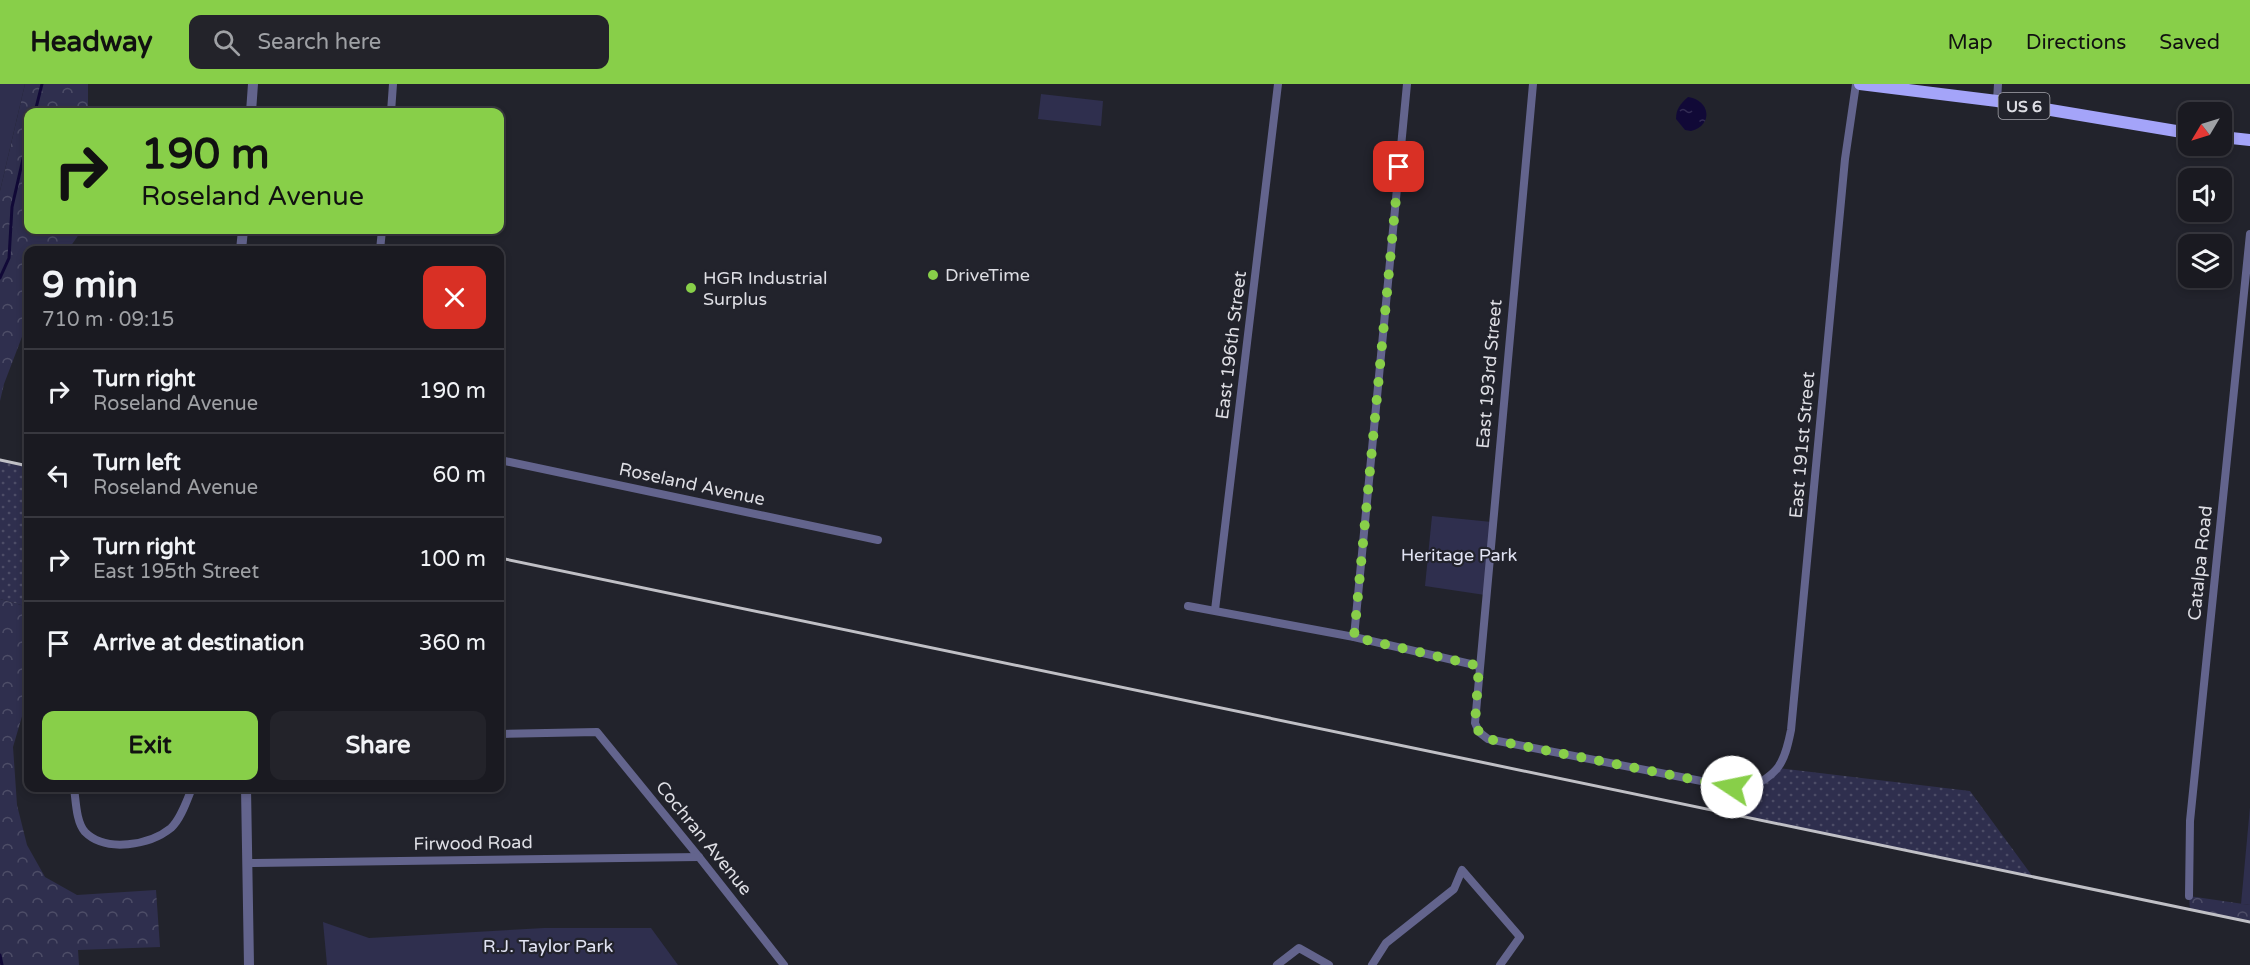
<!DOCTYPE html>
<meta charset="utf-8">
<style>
body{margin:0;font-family:"Varela Round",sans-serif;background:#23232a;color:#f1f3f6;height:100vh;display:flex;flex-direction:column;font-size:22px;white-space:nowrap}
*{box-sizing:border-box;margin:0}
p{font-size:20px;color:#9fa1a5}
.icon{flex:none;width:33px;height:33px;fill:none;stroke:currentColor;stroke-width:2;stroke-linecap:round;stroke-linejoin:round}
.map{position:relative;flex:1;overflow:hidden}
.sheet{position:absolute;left:24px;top:162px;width:480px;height:546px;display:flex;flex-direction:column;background:#1a1a21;border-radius:12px;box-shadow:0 3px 9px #0003,0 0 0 2px #38383f}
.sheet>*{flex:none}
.top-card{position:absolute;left:24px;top:24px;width:480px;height:126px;border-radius:12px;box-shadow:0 3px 9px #0003,0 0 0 2px #38383f;background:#88cf49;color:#111;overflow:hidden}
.needle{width:39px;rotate:232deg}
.controls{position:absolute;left:2178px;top:18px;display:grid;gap:12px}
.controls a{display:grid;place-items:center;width:54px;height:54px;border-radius:12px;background:#1a1a21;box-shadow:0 3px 9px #0003,0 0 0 2px #38383f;font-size:30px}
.pin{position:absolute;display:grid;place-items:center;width:51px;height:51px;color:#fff;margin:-26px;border-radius:12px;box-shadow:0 3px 9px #0006}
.me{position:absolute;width:66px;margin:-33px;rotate:281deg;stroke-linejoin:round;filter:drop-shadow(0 0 4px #0008)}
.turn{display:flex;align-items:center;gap:21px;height:126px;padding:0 18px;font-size:27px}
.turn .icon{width:78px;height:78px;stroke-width:2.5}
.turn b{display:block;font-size:42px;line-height:51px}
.round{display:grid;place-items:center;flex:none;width:63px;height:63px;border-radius:12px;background:#23232a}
.head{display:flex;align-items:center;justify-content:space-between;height:102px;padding:0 18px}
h1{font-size:36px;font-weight:700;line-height:45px}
.button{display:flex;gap:12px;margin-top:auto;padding:12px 18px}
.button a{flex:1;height:69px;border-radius:12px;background:#88cf49;color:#111;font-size:24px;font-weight:700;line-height:69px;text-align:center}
.button a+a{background:#23232a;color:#f1f3f6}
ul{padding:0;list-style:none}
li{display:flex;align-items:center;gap:18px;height:84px;padding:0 18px;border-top:2px solid #38383f}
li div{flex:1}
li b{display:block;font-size:22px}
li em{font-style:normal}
header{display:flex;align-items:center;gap:36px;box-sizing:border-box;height:84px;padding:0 30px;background:#88cf49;color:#111}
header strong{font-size:28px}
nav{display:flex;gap:33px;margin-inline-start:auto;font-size:21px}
.search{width:420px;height:54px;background:#23232a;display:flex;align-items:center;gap:15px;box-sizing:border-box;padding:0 21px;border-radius:12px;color:#9fa1a5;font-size:22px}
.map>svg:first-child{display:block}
</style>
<header>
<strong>Headway</strong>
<div class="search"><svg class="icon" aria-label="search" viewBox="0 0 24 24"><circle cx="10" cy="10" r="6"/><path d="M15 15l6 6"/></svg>Search here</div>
<nav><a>Map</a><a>Directions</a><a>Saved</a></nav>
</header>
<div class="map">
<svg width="2250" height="881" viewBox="0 0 2250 881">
<defs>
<pattern id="grass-dots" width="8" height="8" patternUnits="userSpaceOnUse" patternTransform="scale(1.5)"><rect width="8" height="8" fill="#2f2f4e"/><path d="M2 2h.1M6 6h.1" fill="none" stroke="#4d4d67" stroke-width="1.8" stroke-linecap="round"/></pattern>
<pattern id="forest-crowns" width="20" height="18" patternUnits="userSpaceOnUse" patternTransform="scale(1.5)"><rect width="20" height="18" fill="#2f2f4e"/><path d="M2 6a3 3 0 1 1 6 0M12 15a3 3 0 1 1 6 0" fill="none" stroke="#4d4d67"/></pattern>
<pattern id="water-ripples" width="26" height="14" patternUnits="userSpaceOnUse" patternTransform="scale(1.5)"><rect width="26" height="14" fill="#110937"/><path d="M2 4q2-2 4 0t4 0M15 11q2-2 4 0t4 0" fill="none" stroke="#332c54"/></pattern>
</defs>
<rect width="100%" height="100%" fill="#22232c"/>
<g fill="url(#grass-dots)">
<path d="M0,376L28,382V523L0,515Z"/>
<path d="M1777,684L1970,707L2033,793L1727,730L1732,703L1747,706Z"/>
</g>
<g fill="url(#forest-crowns)">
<path d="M25,0H88V28H28V146H82L68,166H28V237L4,300L0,317V107Z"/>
<path d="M0,515L28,523V612L13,663L17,721L27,761L45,793L77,811L156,806L160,863L78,866L79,881H0Z"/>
<path d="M2189,812L2250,821V838L2190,826Z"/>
</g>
<g fill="#2f2f4e">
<path d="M0,0H25L0,107Z"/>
<path d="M1041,10L1103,17L1101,42L1038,35Z"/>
<path d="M1432,432L1492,438L1485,511L1425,502Z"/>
<path d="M2250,723V821L2241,820Z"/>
<path d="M323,838L369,854L544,844H651L678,881H327Z"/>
</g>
<path fill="url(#water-ripples)" d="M1688,13C1710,16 1714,41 1691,47L1685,46L1676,35C1676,25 1680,20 1688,13Z"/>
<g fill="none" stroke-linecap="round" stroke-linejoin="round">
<g stroke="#110937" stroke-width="3">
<path d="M35,28L42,0"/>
<path d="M0,194L9,174L12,123L28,53"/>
<path d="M0,871L2,881"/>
</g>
<g stroke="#63648d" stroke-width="8">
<path d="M1533,0L1475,639L1479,648L1488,655L1747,706C1779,689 1784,681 1791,646L1845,75L1856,0"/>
<path d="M1997,17L1998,0"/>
<path d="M391,28L393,0"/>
<path d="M380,166L382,146"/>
<path d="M500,376L878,456"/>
<path d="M1188,522L1354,553L1479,582"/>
<path d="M1215,526L1278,0"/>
<path d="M1354,553L1407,0"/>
<path d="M500,650L597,648L699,773L784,881"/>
<path d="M74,704C76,717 76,738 85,748C106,769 150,761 171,744C181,735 187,716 192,704"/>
<path d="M247,779L699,773"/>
<path d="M2189,812L2190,737L2250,150"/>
<path d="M1277,881L1299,864L1329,881"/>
<path d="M1372,881L1386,859L1454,805L1462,786L1520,853L1500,881"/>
</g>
<g stroke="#63648d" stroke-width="10">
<path d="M251,28L253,0"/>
<path d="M241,166L243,146"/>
<path d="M246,704L249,881"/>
</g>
<g stroke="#a4a4f9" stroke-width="12">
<path d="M1860,0L1997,17L2188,49"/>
<path d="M2222,53L2250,56"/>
</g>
<g stroke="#c0c0c6" stroke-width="3">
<path d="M0,376L28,382"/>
<path d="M500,474L2250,838"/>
</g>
</g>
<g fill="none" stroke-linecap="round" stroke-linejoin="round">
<path stroke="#88cf49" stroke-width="10" stroke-dasharray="0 18" d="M1399,83L1354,553L1479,582L1475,639L1479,648L1488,655L1732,703"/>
</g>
<g fill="#88cf49" stroke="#22232c" stroke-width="2">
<circle cx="933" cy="191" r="6"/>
<circle cx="691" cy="204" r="6"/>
</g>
<g text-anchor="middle" stroke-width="4.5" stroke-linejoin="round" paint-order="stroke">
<rect fill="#22232c" stroke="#a6a6ad" stroke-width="1.5" x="1998.5" y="9" width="51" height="26" rx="4.5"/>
<g font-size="16" font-weight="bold" fill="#dedee4">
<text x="2024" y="28">US 6</text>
</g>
<g font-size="18" fill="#dedee4" stroke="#22232c" text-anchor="start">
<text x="945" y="197">DriveTime</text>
<text x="703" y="200">HGR Industrial<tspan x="703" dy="21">Surplus</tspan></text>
</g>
<g font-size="18" fill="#dedee4" stroke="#22232c">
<text transform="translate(1231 261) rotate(-83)" y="6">East 196th Street</text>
<text transform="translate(1489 290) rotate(-85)" y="6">East 193rd Street</text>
<text transform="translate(1802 361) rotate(-85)" y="6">East 191st Street</text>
<text transform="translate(692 400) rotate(12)" y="6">Roseland Avenue</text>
<text transform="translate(2200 479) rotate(-84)" y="6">Catalpa Road</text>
<text transform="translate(704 754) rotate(51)" y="6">Cochran Avenue</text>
<text transform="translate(473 759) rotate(-1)" y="6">Firwood Road</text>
</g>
<g font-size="18" fill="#e1e3f3" stroke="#22232c">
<text x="1459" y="477">Heritage Park</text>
<text x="548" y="868">R.J. Taylor Park</text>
</g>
</g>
</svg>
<div class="controls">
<a><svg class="needle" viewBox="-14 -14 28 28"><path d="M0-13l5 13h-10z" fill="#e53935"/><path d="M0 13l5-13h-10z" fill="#9fa1a5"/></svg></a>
<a><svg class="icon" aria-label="sound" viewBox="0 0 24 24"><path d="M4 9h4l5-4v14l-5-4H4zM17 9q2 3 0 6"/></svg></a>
<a><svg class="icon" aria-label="layers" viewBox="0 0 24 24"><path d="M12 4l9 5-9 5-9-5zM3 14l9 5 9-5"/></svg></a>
</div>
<div class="pin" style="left:1399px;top:83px;background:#d93025"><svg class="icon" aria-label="arrive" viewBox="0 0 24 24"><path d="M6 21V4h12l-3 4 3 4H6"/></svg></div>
<svg class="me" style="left:1732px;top:703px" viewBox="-20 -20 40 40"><circle r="19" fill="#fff"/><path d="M0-13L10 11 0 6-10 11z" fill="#88cf49"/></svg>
<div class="top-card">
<div class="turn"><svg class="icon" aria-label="right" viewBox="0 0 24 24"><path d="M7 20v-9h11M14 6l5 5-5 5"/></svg><div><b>190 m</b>Roseland Avenue</div></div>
</div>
<section class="sheet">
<div class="head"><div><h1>9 min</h1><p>710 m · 09:15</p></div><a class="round" style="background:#d93025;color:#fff"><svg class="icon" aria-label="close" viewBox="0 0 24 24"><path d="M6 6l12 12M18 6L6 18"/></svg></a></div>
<ul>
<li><svg class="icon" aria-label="right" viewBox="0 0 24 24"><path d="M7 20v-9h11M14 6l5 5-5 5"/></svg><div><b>Turn right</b><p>Roseland Avenue</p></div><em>190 m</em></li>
<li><svg class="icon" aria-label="left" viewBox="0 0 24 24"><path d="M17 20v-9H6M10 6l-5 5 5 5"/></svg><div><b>Turn left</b><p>Roseland Avenue</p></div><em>60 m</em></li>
<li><svg class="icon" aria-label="right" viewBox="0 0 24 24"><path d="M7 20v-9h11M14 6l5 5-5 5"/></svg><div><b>Turn right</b><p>East 195th Street</p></div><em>100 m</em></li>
<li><svg class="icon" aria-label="arrive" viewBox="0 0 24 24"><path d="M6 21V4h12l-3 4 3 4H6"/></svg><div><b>Arrive at destination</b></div><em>360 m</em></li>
</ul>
<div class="button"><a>Exit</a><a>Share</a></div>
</section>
</div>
